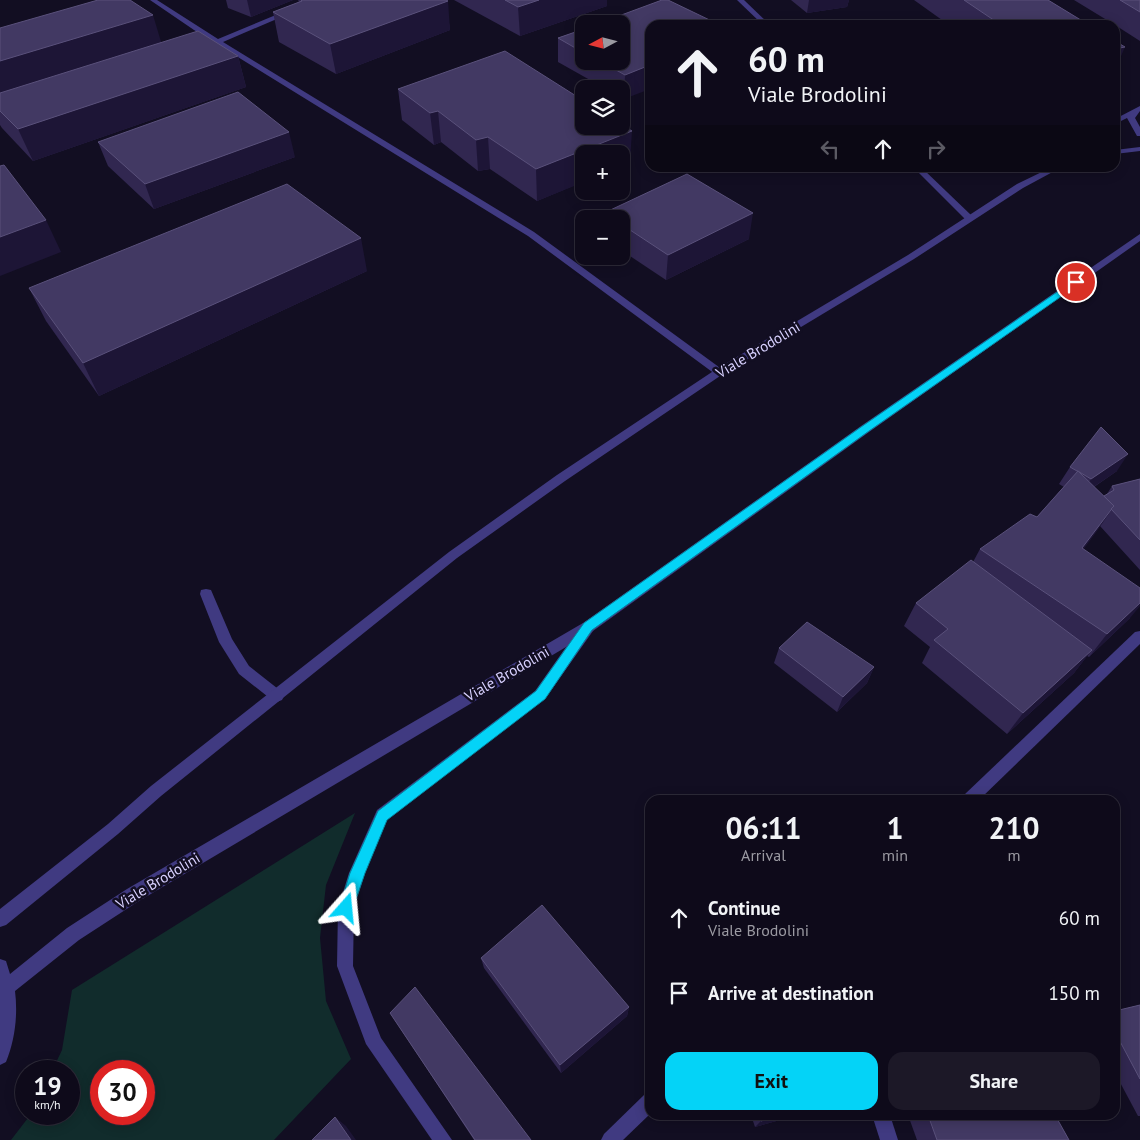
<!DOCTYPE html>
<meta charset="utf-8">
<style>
body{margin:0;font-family:"PT Sans",sans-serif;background:#1c1827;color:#f1f3f6;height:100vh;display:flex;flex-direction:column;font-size:19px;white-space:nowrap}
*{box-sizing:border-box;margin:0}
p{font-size:16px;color:#9b9aa2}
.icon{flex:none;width:28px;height:28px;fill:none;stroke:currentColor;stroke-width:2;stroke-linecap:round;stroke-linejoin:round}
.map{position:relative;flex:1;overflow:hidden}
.side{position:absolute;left:645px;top:795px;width:475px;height:325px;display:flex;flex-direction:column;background:#0e0a1a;border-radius:15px;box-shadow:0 2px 12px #0003,0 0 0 1px #2e2b39}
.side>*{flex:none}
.hud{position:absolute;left:645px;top:20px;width:475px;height:152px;border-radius:15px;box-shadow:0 2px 12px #0003,0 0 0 1px #2e2b39;background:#0e0a1a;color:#f1f3f6;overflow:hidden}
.needle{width:32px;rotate:263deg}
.controls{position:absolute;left:575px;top:15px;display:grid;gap:10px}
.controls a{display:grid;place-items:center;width:55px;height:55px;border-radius:10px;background:#0e0a1a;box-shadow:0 2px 12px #0003,0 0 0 1px #2e2b39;font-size:25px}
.speed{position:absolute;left:15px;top:1060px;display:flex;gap:10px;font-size:25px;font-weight:700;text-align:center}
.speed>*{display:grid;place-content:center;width:65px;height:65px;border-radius:50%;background:#0e0a1a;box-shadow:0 2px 12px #0003,0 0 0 1px #2e2b39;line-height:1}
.speed small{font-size:12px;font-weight:400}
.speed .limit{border:8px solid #d22;background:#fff;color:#111}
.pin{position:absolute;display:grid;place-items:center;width:42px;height:42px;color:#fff;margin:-21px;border:2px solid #fff;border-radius:50%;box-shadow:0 1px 5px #0007}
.me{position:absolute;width:55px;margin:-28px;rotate:18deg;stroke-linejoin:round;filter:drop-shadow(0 0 4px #0008)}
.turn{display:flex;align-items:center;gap:18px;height:105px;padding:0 20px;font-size:22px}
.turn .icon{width:65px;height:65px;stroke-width:2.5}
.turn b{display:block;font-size:35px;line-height:42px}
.lanes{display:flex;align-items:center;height:48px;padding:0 20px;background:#0003;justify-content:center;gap:25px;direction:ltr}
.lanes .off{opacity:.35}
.eta{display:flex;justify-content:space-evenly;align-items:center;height:85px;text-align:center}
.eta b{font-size:30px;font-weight:600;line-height:35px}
.button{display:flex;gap:10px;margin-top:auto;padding:10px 20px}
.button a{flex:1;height:58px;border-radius:15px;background:#04d3f7;color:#111;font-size:20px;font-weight:600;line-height:58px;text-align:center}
.button a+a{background:#1c1827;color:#f1f3f6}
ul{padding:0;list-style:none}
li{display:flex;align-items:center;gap:15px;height:75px;padding:0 20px}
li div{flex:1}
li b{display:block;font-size:19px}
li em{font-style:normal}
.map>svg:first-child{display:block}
</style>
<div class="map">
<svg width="1140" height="1140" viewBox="0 0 1140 1140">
<rect width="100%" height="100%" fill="#120e22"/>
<path fill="#112c2c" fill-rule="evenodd" d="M355,813L326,885L320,938L326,1001L351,1059L274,1140H11L31,1114H69V1071H52L62,1050L72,990ZM144,1071V1114H101V1071Z"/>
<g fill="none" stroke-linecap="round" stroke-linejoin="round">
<g fill="#403a81" fill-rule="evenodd">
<path d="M737,0H744L770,25H763Z"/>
<path d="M914,168H922L972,216V220H966Z"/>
</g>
<g fill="#403a81" fill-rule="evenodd">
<path d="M150,0H157L218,39L312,0H321L223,42L534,232L723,370L724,372L723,374H715L528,236L194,30Z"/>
<path d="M1140,106V111L1135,118L1140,127V136H1137L1127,118L1115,124V119Z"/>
<path d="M206,589L211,590L232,639L249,666L282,692L284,696L282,700L277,702L272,700L239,674L219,642L200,594L201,590Z"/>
<path d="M588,622L593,623L595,627L593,631L545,699L387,820L365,873L354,908L353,966L381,1038L452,1140H432L366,1044L337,966L338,908L349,873L377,810L535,691L583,623Z"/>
<path d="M1140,631V644L979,800H962L964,795L1135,632Z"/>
<path d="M650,1092V1114L623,1140H601L604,1134L644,1095Z"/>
<path d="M872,1115H890L898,1140H880Z"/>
</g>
<g fill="#403a81" fill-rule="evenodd">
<path d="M1140,147V151L1115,154V150Z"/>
<path d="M1050,168H1060L1023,188L914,259L723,374L565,481L457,558L161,796L118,834L6,925L0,927V909L108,824L151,786L449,552L557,475L715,370L908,255L1017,184Z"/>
<path d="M1140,234V241L869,432L593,631L139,901L79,940L15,991C18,1015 15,1040 6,1062L0,1065V959L6,961L10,974L67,928L127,889L583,623L861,426Z"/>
</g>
</g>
<g fill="#312750">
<path d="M226,0H293L251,17L228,8Z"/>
<path d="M298,0H446L450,30L336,74L279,42L273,12L299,2Z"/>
<path d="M454,0H607V6L520,36Z"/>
<path d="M791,0H849L847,7L807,13Z"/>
<path d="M914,0H1048L1089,25H949Z"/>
<path d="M1074,0H1140V41L1115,25Z"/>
<path d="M720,25L624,99L621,98V89H606L558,62V38L584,29V61H621Z"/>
<path d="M0,28L161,43L238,56L246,87L33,161L2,128L0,125Z"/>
<path d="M398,89L630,162L537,201L490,169L478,171L441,142L434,145L402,120Z"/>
<path d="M98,142L295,157L154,209L108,166Z"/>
<path d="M604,213L749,239L666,280L621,250V219H603Z"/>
<path d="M367,271L99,396L46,321L29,288Z"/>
<path d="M1070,467L1117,471L1094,487L1104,496L1107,494L1112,486L1140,479V570L1100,526L1083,549L1130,618L1089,657L1087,656L1074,673L1007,734L922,663L930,647L904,626L916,603L973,562L980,549L1037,517L1064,487L1059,484Z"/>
<path d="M779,648L874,667L867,683L837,712L774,663Z"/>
<path d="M481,958L629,1007L627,1016L561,1073L484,968Z"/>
<path d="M1140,1005V1116H1138L1115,1073V1011Z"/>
<path d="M390,1013L531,1140H474Z"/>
<path d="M751,1115H798L755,1127Z"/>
<path d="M908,1115H1055L1069,1140H917Z"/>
</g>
<g fill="#1d1536">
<path d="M247,0H293L251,17Z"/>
<path d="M539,0H607V6L520,36L518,7Z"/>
<path d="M809,0H849L847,7L807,13Z"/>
<path d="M448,1L450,30L336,74L330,44Z"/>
<path d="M153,15L162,45L0,95V61Z"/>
<path d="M1125,47L1115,70V49Z"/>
<path d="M238,56L246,87L33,161L18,129Z"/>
<path d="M650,65V89L624,99L625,75Z"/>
<path d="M438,111L441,142L434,145L430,113Z"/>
<path d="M632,131L630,162L621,166V154H584V182L537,201L536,169Z"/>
<path d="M289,132L295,157L154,209L145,184Z"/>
<path d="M488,137L490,169L478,171L476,140Z"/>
<path d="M753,213L749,239L666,280L668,255Z"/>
<path d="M46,220L61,252L0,276V237Z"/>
<path d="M361,238L367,271L99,396L83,363Z"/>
<path d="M1128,454L1117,471L1080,496L1091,479Z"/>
<path d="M1114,506L1097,531L1066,573L1082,548Z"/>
<path d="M1140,603V606L1130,618L1089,657L1107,634Z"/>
<path d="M1092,650L1074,673L1007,734L1023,713Z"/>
<path d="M874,667L867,683L837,712L843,697Z"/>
<path d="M629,1007L627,1016L561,1073L560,1065Z"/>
<path d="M782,1115H798L755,1127L761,1121Z"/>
<path d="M335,1117L346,1126L356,1140H351Z"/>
</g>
<g fill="#423963" stroke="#5a517b">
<path d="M98,0H130L153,15L0,61V28Z"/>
<path d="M301,0H446L448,1L330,44L273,12L302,1Z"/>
<path d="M505,0H539L518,7Z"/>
<path d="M662,0H668L720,25H650V65L625,75L600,61H621V24H597Z"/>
<path d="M964,0H1048L1089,25H1001Z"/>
<path d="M1120,0H1140V12Z"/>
<path d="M926,22L931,25H908Z"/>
<path d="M584,29V53L558,38Z"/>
<path d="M198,31L238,56L18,129L0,111V93Z"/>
<path d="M1115,41L1125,47L1115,49Z"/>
<path d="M505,51L584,101V126H621V124L632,131L536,169L488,137L476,140L438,111L430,113L398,89Z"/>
<path d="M238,92L289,132L145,184L98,142Z"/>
<path d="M4,165L46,220L0,237V166Z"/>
<path d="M687,174L753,213L668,255L621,224V219H613L604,213Z"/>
<path d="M287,184L361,238L83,363L29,288Z"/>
<path d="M1101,427L1128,454L1091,479L1081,473L1078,471H1077L1070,467Z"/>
<path d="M1078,471L1114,506L1082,548L1140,588V603L1107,634L980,549L1030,514L1037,517Z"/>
<path d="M1140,479V540L1111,509L1114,506L1104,496L1114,490L1112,486Z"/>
<path d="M971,560L1092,650L1023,713L934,640L948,629L916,603Z"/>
<path d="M807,622L874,667L843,697L779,648Z"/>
<path d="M542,905L629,1007L560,1065L481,958Z"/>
<path d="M415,987L531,1140H475L390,1013Z"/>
<path d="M1140,1005V1079L1115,1032V1011Z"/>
<path d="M759,1115H782L761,1121Z"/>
<path d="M928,1115H1055L1069,1140H937Z"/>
<path d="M335,1117L351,1140H312Z"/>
</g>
<path fill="#04d3f7" stroke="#0389a1" d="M1076,279L1080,282L1079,284L869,431L592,630L545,699L387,820L365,873L351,914L346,916L341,914L339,908L350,873L378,811L536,691L584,623L861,427Z"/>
<g text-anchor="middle" stroke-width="5" stroke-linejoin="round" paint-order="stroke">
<g font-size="15" fill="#d7d0fe" stroke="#120e22">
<text transform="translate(758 350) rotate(-31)" y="5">Viale Brodolini</text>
<text transform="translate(507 674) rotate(-30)" y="5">Viale Brodolini</text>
<text transform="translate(158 881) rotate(-31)" y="5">Viale Brodolini</text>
</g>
</g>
</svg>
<div class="controls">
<a><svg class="needle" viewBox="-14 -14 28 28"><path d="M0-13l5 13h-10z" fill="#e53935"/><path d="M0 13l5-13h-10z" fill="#9b9aa2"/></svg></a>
<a><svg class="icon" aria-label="layers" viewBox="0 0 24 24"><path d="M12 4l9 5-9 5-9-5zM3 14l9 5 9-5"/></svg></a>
<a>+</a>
<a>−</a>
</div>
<div class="speed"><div>19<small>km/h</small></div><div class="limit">30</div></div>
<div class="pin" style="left:1076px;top:282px;background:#d93025"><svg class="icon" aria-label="arrive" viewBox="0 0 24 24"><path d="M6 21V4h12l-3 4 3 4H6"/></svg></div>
<svg class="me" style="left:346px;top:908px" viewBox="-20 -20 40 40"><path d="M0-17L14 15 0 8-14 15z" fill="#04d3f7" stroke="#fff" stroke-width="4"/></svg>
<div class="hud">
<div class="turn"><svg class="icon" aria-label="ahead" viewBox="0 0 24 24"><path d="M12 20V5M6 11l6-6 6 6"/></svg><div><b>60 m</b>Viale Brodolini</div></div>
<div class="lanes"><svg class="icon off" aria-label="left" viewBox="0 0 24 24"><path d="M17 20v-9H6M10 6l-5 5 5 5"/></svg><svg class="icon" aria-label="ahead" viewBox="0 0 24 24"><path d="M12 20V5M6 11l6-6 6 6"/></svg><svg class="icon off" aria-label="right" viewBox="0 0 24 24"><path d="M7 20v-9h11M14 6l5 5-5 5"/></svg></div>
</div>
<section class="side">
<div class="eta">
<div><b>06:11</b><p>Arrival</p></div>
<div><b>1</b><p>min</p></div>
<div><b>210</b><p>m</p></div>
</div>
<ul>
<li><svg class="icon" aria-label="ahead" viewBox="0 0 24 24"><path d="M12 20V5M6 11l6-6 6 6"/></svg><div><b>Continue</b><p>Viale Brodolini</p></div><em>60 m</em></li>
<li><svg class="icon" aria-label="arrive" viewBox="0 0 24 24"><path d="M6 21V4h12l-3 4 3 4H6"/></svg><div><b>Arrive at destination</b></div><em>150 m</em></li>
</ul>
<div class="button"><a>Exit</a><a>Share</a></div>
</section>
</div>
